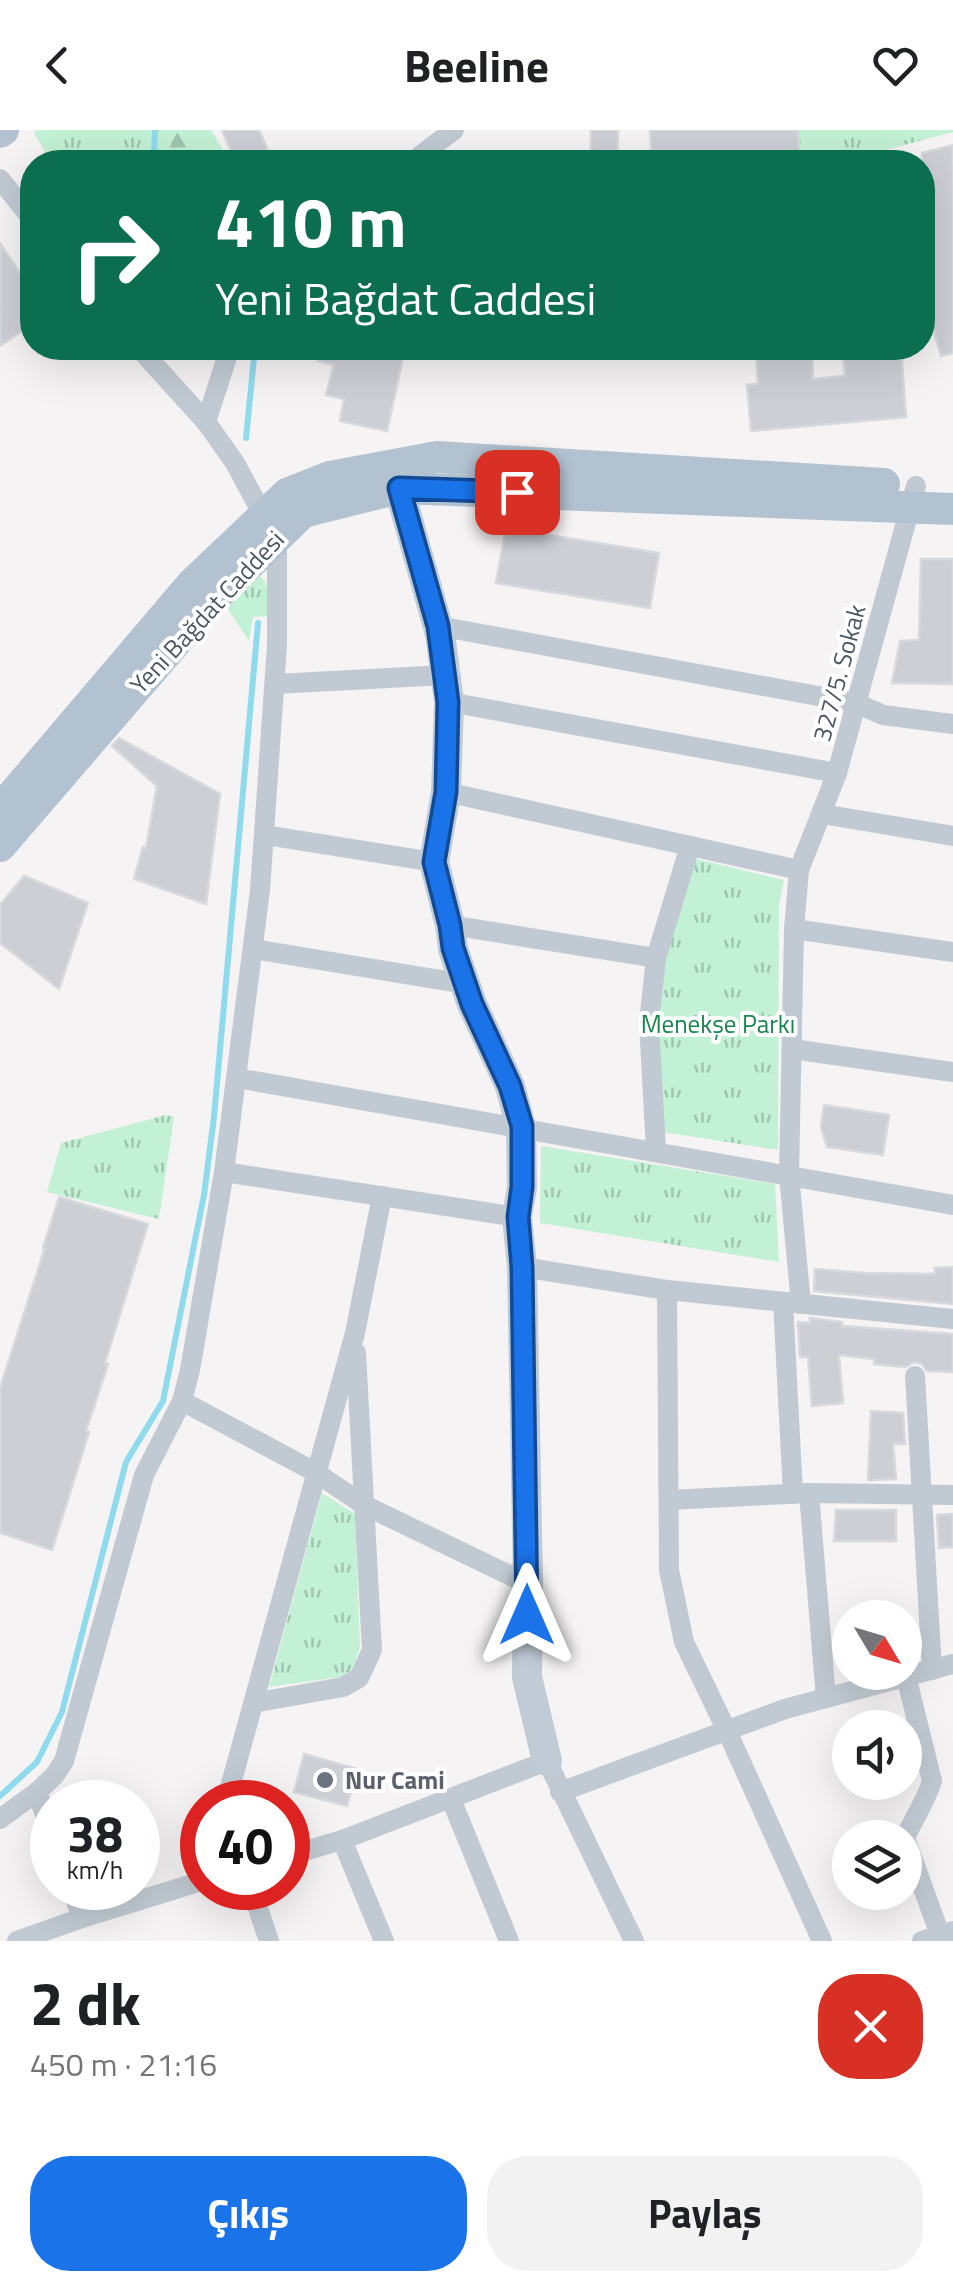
<!DOCTYPE html>
<html lang="tr">
<meta charset="utf-8">
<style>
body{margin:0;font-family:"Titillium Web",sans-serif;background:#f2f2f2;color:#202124;height:100vh;display:flex;flex-direction:column;font-size:38px;white-space:nowrap}
*{box-sizing:border-box;margin:0}
p{font-size:32px;color:#757577}
.icon{flex:none;width:55px;height:55px;fill:none;stroke:currentColor;stroke-width:2;stroke-linecap:round;stroke-linejoin:round}
.map{position:relative;height:1811px;overflow:hidden}
.panel{display:flex;flex-direction:column;background:#fff;flex:1}
.panel>*{flex:none}
.hud{position:absolute;left:20px;top:20px;width:915px;height:210px;border-radius:40px;box-shadow:0 10px 40px #0002;background:#0b6e4f;color:#fff;overflow:hidden}
.needle{width:65px;rotate:128deg}
.buttons{position:absolute;left:832px;top:1470px;display:grid;gap:20px}
.buttons a{display:grid;place-items:center;width:90px;height:90px;border-radius:50%;background:#fff;box-shadow:0 10px 40px #0002;font-size:50px}
.speed{position:absolute;left:30px;top:1650px;display:flex;gap:20px;font-size:50px;font-weight:700;text-align:center}
.speed>*{display:grid;place-content:center;width:130px;height:130px;border-radius:50%;background:#fff;box-shadow:0 10px 40px #0002;line-height:1}
.speed small{font-size:25px;font-weight:400}
.speed .limit{border:15px solid #d22;background:#fff;color:#111}
.pin{position:absolute;display:grid;place-items:center;width:85px;height:85px;color:#fff;margin:-42px;border-radius:20px;box-shadow:0 5px 15px #0006}
.me{position:absolute;width:110px;margin:-55px;rotate:0deg;stroke-linejoin:round;filter:drop-shadow(0 0 8px #0008)}
.turn{display:flex;align-items:center;gap:35px;height:210px;padding:0 30px;font-size:45px}
.turn .icon{width:130px;height:130px;stroke-width:2.5}
.turn b{display:block;font-size:70px;line-height:85px}
.round{display:grid;place-items:center;flex:none;width:105px;height:105px;border-radius:40px;background:#f2f2f2}
.summary{display:flex;align-items:center;justify-content:space-between;height:170px;padding:0 30px}
h1{font-size:60px;font-weight:700;line-height:75px}
.primary-button{display:flex;gap:20px;margin-top:auto;padding:20px 30px}
.primary-button a{flex:1;height:115px;border-radius:40px;background:#1a73e8;color:#fff;font-size:40px;font-weight:700;line-height:115px;text-align:center}
.primary-button a+a{background:#f2f2f2;color:#202124}
header{display:flex;justify-content:space-between;align-items:center;height:130px;padding:0 30px;background:#fff;font-size:45px;font-weight:700}
.map>svg:first-child{display:block}
</style>
<header><svg class="icon" aria-label="back" viewBox="0 0 24 24"><path d="M15 5l-7 7 7 7"/></svg>Beeline<svg class="icon" aria-label="heart" viewBox="0 0 24 24"><path d="M12 20l-8-8c-3-5 5-10 8-4 3-6 11-1 8 4z"/></svg></header>
<div class="map">
<svg width="953" height="1811" viewBox="0 0 953 1811">
<defs>
<pattern id="grass-tufts" width="24" height="20" patternUnits="userSpaceOnUse" patternTransform="scale(2.5)"><rect width="24" height="20" fill="#c3f1d5"/><path d="M3 7l-1-3M5 7V3M7 7l1-3M15 17l-1-3M17 17v-4M19 17l1-3" fill="none" stroke="#a0c6b0"/></pattern>
<pattern id="forest-firs" width="22" height="20" patternUnits="userSpaceOnUse" patternTransform="scale(2.5)"><rect width="22" height="20" fill="#c3f1d5"/><path d="M5 1l3.5 6h-7zM16 11l3.5 6h-7z" fill="#a0c6b0"/></pattern>
</defs>
<rect width="100%" height="100%" fill="#f5f3f3"/>
<g fill="url(#grass-tufts)">
<path d="M37,0H171L170,21L178,32H51L34,3Z"/>
<path d="M798,0H953V2L841,32H800Z"/>
<path d="M260,446C271,455 269,472 269,486L253,487L249,511L227,478Z"/>
<path d="M696,729L784,750L779,775L778,1020L663,1002L659,893L664,828Z"/>
<path d="M166,985L174,987L159,1089L47,1062L61,1013Z"/>
<path d="M541,1016L775,1054L779,1132L540,1093Z"/>
<path d="M322,1363L355,1384L360,1518L351,1541L340,1547L269,1557Z"/>
</g>
<path fill="url(#forest-firs)" d="M171,0H211L230,32H178L170,21Z"/>
<g fill="none" stroke-linecap="round" stroke-linejoin="round">
<g stroke="#90daee" stroke-width="6">
<path d="M155,0L154,24L160,32"/>
<path d="M246,308L255,218"/>
<path d="M0,1666L37,1632L62,1582L126,1332L163,1271L204,1065L214,987L258,493"/>
</g>
</g>
<g fill="#cdcfd5" stroke="#d7d9de" stroke-width="2.5">
<path d="M222,0H259L273,32H236Z"/>
<path d="M591,0H618L617,32H591Z"/>
<path d="M650,0H798L800,32H652Z"/>
<path d="M953,15V223L941,226L922,160V23Z"/>
<path d="M0,113L32,161V194L0,216Z"/>
<path d="M322,218H405L387,301L340,291L344,269L326,265L334,235L318,231Z"/>
<path d="M756,218H812L813,249L845,246L843,218H901L906,287L751,301L747,255L758,254Z"/>
<path d="M506,398L659,423L650,478L496,453Z"/>
<path d="M921,429H953V554L892,553L900,511L919,510Z"/>
<path d="M119,608L220,664L206,774L134,749L143,717L146,718L157,656L112,616Z"/>
<path d="M24,746L88,773L59,859L0,813V775Z"/>
<path d="M824,975L889,985L883,1025L827,1017L821,997Z"/>
<path d="M59,1067L148,1094L105,1233L108,1234L86,1301L89,1302L52,1420L0,1403V1258L45,1118H43Z"/>
<path d="M953,1137V1174L814,1161L815,1139L864,1143L935,1144V1138Z"/>
<path d="M810,1188L842,1192V1196L953,1204V1242L927,1241L922,1234L915,1232L905,1237L874,1234V1229L839,1225L843,1273L812,1276L808,1227H800L798,1194V1192L810,1193Z"/>
<path d="M871,1281L903,1283L905,1314H893L896,1349L868,1350Z"/>
<path d="M836,1380H896V1411H834Z"/>
<path d="M953,1384V1417L939,1418L937,1385Z"/>
<path d="M304,1624L357,1639L347,1676L294,1662Z"/>
</g>
<g fill="none" stroke-linecap="round" stroke-linejoin="round">
<g stroke="#c1cad2" stroke-width="20">
<path d="M412,32L454,0"/>
<path d="M0,49L32,89"/>
<path d="M206,292L230,218"/>
<path d="M438,496L856,573L883,585L953,594"/>
<path d="M275,554L445,545"/>
<path d="M449,572L837,643"/>
<path d="M446,662L799,740"/>
<path d="M822,684L953,706"/>
<path d="M265,705L434,732"/>
<path d="M450,795L656,828"/>
<path d="M794,799L953,822"/>
<path d="M254,819L465,854"/>
<path d="M792,919L953,942"/>
<path d="M237,948L953,1075"/>
<path d="M656,1021L649,892L656,828L690,716"/>
<path d="M224,1042L517,1087"/>
<path d="M522,1137L667,1160L953,1189"/>
<path d="M667,1160L669,1440L684,1512L727,1601L822,1811"/>
<path d="M783,1172L793,1364"/>
<path d="M801,1174L789,1045L794,799L799,740L837,643L916,356"/>
<path d="M915,1246L932,1540"/>
<path d="M182,1271L315,1342L364,1375L528,1454"/>
<path d="M809,1363L953,1365"/>
<path d="M669,1370L809,1363L826,1568"/>
<path d="M906,1546L932,1651C926,1671 914,1688 905,1708L940,1805"/>
<path d="M253,1573L343,1557L359,1548L372,1520L356,1223"/>
<path d="M560,1662L785,1579L953,1534"/>
<path d="M451,1669L509,1811"/>
<path d="M226,1672L355,1203L382,1066"/>
<path d="M0,1689L37,1662"/>
<path d="M52,1705L37,1662L54,1646L64,1631L144,1345L182,1271L190,1240L224,1042L260,760L277,515V405L263,385L235,333L206,292L139,218"/>
<path d="M342,1710L384,1811"/>
<path d="M288,1726L342,1710L547,1631L634,1811"/>
<path d="M71,1758L82,1788"/>
<path d="M251,1758L269,1811"/>
<path d="M17,1811L82,1788L202,1751"/>
<path d="M922,1811L953,1801"/>
</g>
<path stroke="#c1cbd6" stroke-width="30" d="M399,358L440,504L449,572L446,662L434,732L450,795L453,819L472,874L510,956L521,997L522,1057L517,1087L522,1137L528,1454L527,1547L547,1631"/>
<g stroke="#b3c2d1" stroke-width="32">
<path d="M0,2L3,0"/>
<path d="M0,680L192,454L287,364L330,347L437,327L884,354"/>
<path d="M0,716L211,471L303,382L399,358L953,379"/>
</g>
</g>
<g fill="none" stroke-linecap="round" stroke-linejoin="round">
<g stroke="#114b97" stroke-width="25">
<path id="route" d="M517,362L399,358L438,496L448,572L446,662L434,732L450,795L453,818L472,874L510,956L522,996V1057L518,1087L522,1137L527,1485"/>
</g>
<use href="#route" stroke="#1a73e8" stroke-width="18"/>
</g>
<circle fill="#6b7280" stroke="#fff" stroke-width="4" cx="325" cy="1650" r="10"/>
<g text-anchor="middle" stroke-width="8" stroke-linejoin="round" paint-order="stroke">
<g font-size="25" fill="#4a5661" stroke="#fff">
<text transform="translate(207 482) rotate(-47)" y="9">Yeni Bağdat Caddesi</text>
<text transform="translate(839 543) rotate(-75)" y="9">327/5. Sokak</text>
</g>
<g font-size="25" fill="#17864f" stroke="#fff">
<text x="718" y="903">Menekşe Parkı</text>
</g>
<g font-size="25" font-weight="bold" fill="#5b616d" stroke="#fff" text-anchor="start">
<text x="345" y="1659">Nur Cami</text>
</g>
</g>
</svg>
<div class="buttons">
<a><svg class="needle" viewBox="-14 -14 28 28"><path d="M0-13l5 13h-10z" fill="#e53935"/><path d="M0 13l5-13h-10z" fill="#757577"/></svg></a>
<a><svg class="icon" aria-label="sound" viewBox="0 0 24 24"><path d="M4 9h4l5-4v14l-5-4H4zM17 9q2 3 0 6"/></svg></a>
<a><svg class="icon" aria-label="layers" viewBox="0 0 24 24"><path d="M12 4l9 5-9 5-9-5zM3 14l9 5 9-5"/></svg></a>
</div>
<div class="speed"><div>38<small>km/h</small></div><div class="limit">40</div></div>
<div class="pin" style="left:517px;top:362px;background:#d93025"><svg class="icon" aria-label="arrive" viewBox="0 0 24 24"><path d="M6 21V4h12l-3 4 3 4H6"/></svg></div>
<svg class="me" style="left:527px;top:1485px" viewBox="-20 -20 40 40"><path d="M0-17L14 15 0 8-14 15z" fill="#1a73e8" stroke="#fff" stroke-width="4"/></svg>
<div class="hud">
<div class="turn"><svg class="icon" aria-label="right" viewBox="0 0 24 24"><path d="M7 20v-9h11M14 6l5 5-5 5"/></svg><div><b>410 m</b>Yeni Bağdat Caddesi</div></div>
</div>
</div>
<section class="panel">
<div class="summary"><div><h1>2 dk</h1><p>450 m · 21:16</p></div><a class="round" style="background:#d93025;color:#fff"><svg class="icon" aria-label="close" viewBox="0 0 24 24"><path d="M6 6l12 12M18 6L6 18"/></svg></a></div>
<div class="primary-button"><a>Çıkış</a><a>Paylaş</a></div>
</section>
